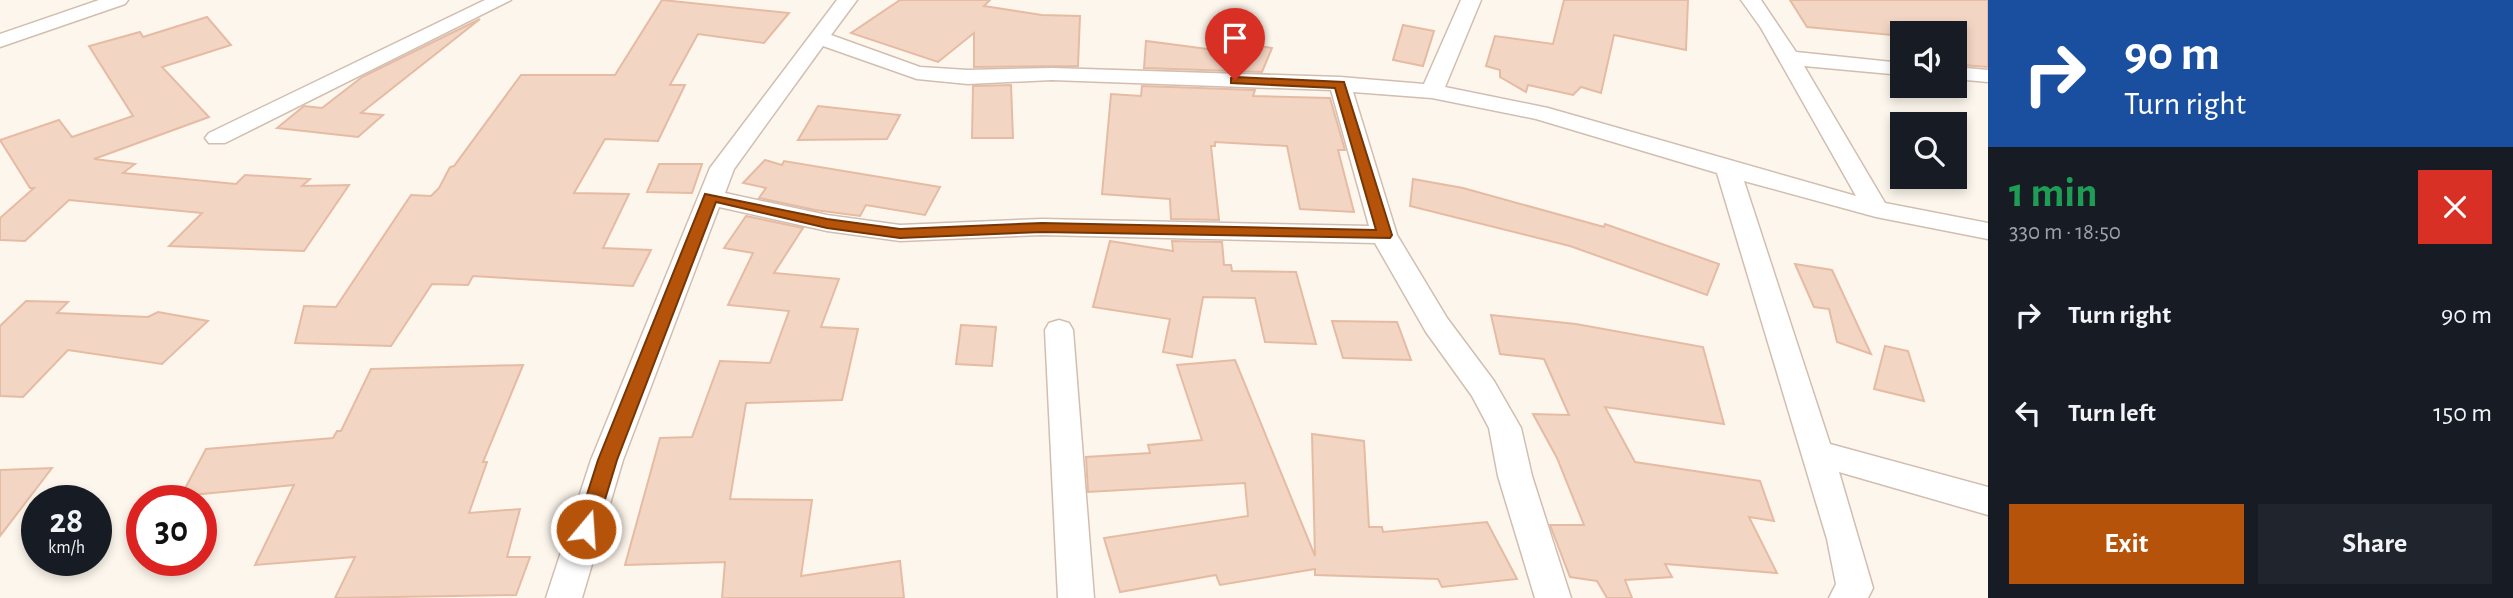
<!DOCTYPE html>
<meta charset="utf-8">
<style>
body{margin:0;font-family:"Alegreya Sans",sans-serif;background:#20242c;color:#f1f3f6;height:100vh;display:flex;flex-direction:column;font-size:26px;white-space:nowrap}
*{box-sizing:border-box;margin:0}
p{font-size:23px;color:#9ea1a6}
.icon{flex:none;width:38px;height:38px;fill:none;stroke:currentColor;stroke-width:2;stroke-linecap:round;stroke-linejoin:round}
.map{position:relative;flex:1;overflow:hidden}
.details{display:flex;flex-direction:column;background:#171b24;width:525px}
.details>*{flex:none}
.hud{background:#1a4fa0;color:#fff;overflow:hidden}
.controls{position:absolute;left:1890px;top:21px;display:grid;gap:14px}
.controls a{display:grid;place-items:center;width:77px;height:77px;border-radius:0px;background:#171b24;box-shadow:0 4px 10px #0003;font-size:35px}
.speed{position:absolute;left:21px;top:485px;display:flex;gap:14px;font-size:35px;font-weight:700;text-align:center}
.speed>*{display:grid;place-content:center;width:91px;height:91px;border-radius:50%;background:#171b24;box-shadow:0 4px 10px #0003;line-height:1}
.speed small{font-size:18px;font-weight:400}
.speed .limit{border:10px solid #d22;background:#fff;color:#111}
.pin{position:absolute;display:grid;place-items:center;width:60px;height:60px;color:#fff;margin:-72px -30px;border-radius:50% 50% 50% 0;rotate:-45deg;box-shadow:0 0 7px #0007}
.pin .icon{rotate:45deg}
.me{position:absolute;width:77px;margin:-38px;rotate:18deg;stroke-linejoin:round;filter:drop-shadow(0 0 5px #0008)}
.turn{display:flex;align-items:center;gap:24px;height:147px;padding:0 21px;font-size:32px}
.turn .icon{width:91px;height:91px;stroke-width:2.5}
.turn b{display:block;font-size:49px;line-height:60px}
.round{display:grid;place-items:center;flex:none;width:74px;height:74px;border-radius:0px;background:#20242c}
.summary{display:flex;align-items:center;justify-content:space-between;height:119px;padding:0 21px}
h1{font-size:42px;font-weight:600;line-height:52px;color:#1e9e55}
.action{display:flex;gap:14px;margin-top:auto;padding:14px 21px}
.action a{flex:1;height:80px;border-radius:0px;background:#b45309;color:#fff;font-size:28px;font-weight:600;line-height:80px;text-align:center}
.action a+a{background:#20242c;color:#f1f3f6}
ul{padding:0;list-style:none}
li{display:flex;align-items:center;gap:21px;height:98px;padding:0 21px}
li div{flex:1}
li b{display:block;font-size:26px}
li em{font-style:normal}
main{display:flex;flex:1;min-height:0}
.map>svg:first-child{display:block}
</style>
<main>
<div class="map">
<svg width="1988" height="598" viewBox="0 0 1988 598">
<rect width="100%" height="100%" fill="#fdf6ec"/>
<g fill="#f3d5c3" stroke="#e6bba3" stroke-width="2">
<path d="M662,0L789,13L764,43L698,34L670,85H685L658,141L605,139L574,193L629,194L603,248L651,250L633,286L473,276L468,285L432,284L391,346L295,343L304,306L336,307L411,195L431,196L439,188L450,167L454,166L521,75H615Z"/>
<path d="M900,0H990L984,6L1042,15L1080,16L1078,66L974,67V33L938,62L851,33Z"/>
<path d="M1564,0H1688L1686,50L1614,35L1601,93L1581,87L1573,95L1528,85L1526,92L1500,77V70L1486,66L1495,36L1553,44Z"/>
<path d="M1790,0H1988V67L1963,65L1955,54V33H1902V36L1807,27Z"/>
<path d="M207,17L231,45L162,67L209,117L94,159L135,164L123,173L236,184L245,175L310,179L302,186L349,185L304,251L169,246L202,213L69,200L25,241L0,240V218L34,188H30L0,140L59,120L72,137L133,116L89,46L140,32L143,37Z"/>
<path d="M480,19L361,113L383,115L358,137L277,128L304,106L322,108L362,77Z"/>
<path d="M1403,25L1434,31L1423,66L1393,60Z"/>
<path d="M1220,39L1272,48L1262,72L1144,68L1146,41L1215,50Z"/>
<path d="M1011,85L1013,138H972L973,86Z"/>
<path d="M1142,86L1255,90L1253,96L1330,98L1345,150H1338L1354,212L1300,209L1287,146L1215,142V146H1211L1219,220L1171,219L1170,199L1102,194L1111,94L1141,96Z"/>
<path d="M818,106L900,115L887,139L798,140Z"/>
<path d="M765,160L782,165L784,161L940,187L925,215L866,205L860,216L815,210L759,198L766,188L743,183Z"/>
<path d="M659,164H702L692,193L647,192Z"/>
<path d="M1413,179L1463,188L1604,227L1605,224L1719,264L1707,295L1570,246L1410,206Z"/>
<path d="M746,216L803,228L774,273L839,279L821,327L858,329L842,400L746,403L730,499L812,500L801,576L900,561L904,598H722L725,562L625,565L660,438L692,437L720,361L770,363L789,311L728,305L753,253L724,248Z"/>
<path d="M1110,241L1173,251L1172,241L1222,242L1224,265H1231L1232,271L1296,272L1316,344L1265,342L1255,298L1203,297L1192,357L1163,352L1170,319L1093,307Z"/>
<path d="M1795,264L1832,270L1871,354L1837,342L1829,309L1814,307Z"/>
<path d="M26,301L68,302L57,313L148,317L158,312L208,321L162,364L68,350L23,397L0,396V326Z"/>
<path d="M1491,315L1576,324L1703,347L1724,424L1605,407L1635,462L1760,481L1774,521L1749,517L1777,573L1665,564L1672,577L1625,580L1632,598H1607L1597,581L1570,577L1550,525H1584L1557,458L1533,414L1569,415L1544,359L1500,354Z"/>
<path d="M1332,321L1397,322L1411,360L1343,358Z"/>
<path d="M961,325L996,327L992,366L956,364Z"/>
<path d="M1885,346L1908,351L1924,401L1874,389Z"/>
<path d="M1235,360L1315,556L1312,434L1364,441L1369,527H1382L1383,532L1487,522L1517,579L1442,587L1438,579L1315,575V569L1220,585L1216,575L1120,592L1104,538L1248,516L1245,483L1088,492L1086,457L1150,453L1148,445L1202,440L1177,365Z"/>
<path d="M523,365L483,462H487L469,513L520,509L507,557H530L516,595L335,598L355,557L255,565L294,485L181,496L206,449L333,438L337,431H341L371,369Z"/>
<path d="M52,468L0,536V470Z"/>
</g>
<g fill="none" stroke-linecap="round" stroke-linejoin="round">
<g stroke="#d1beb0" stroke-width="3">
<g id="minor">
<path d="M99,0H128L125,4L0,47V34Z"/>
<path d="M485,0H511L225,143H209L205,138L209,133Z"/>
<path d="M837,0H857L831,35L920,67L968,70L1052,68L1340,77L1424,84L1461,0H1481L1445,87L1548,108L1856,196L1761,28L1741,0H1761L1796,52L1902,63V75L1804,66L1885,203L1988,223V239L1876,217L1744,181L1830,444L1988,487V515L1839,472L1873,588L1868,598H1829L1836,584L1827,539L1717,173L1536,119L1432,98L1353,92L1397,235L1447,318L1494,381L1521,428L1532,476L1571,598H1535L1498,476L1489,428L1472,396L1426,332L1375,243L1042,235L900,241L827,231L719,207L623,460L582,598H546L591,460L710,168ZM823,46L917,79L968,84L1052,80L1331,90L1369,226L1042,219L900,225L827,215L725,193L734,169Z"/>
<path d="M1955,67L1988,70V82L1955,79Z"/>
<path d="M1059,320L1069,323L1073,330L1094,598H1058L1045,330L1049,323Z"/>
</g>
</g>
<use href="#minor" fill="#fff" fill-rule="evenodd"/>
</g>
<path fill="#b45309" stroke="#753606" stroke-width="2" d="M1235,77L1344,82L1392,235L1390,238L1042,232L900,238L827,228L716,202L617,460L596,529L593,535H579L576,529L598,460L705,194L827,219L900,229L1042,223L1376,230L1335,88L1231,83V78Z"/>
</svg>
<div class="controls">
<a><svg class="icon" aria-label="sound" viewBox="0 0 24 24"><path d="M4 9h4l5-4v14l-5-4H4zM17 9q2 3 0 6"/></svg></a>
<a><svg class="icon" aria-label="search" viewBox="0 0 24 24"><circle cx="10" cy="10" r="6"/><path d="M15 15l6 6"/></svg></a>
</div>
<div class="speed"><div>28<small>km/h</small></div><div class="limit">30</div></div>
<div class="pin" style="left:1235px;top:80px;background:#d93025"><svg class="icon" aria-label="arrive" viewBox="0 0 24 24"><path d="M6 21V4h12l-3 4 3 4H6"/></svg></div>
<svg class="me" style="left:586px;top:529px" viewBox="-20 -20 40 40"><circle r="17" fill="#b45309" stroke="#fff" stroke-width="3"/><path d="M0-11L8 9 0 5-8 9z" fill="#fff"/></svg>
</div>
<section class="details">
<div class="hud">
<div class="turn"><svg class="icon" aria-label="right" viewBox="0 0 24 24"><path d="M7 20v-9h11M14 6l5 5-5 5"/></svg><div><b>90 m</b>Turn right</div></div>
</div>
<div class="summary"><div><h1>1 min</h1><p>330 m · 18:50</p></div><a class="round" style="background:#d93025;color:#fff"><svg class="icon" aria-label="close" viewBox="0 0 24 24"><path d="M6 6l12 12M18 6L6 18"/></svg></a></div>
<ul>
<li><svg class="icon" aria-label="right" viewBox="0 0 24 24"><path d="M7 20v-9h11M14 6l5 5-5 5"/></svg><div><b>Turn right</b></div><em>90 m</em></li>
<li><svg class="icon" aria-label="left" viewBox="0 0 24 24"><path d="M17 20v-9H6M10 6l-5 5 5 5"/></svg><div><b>Turn left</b></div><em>150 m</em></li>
</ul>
<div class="action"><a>Exit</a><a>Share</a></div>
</section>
</main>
